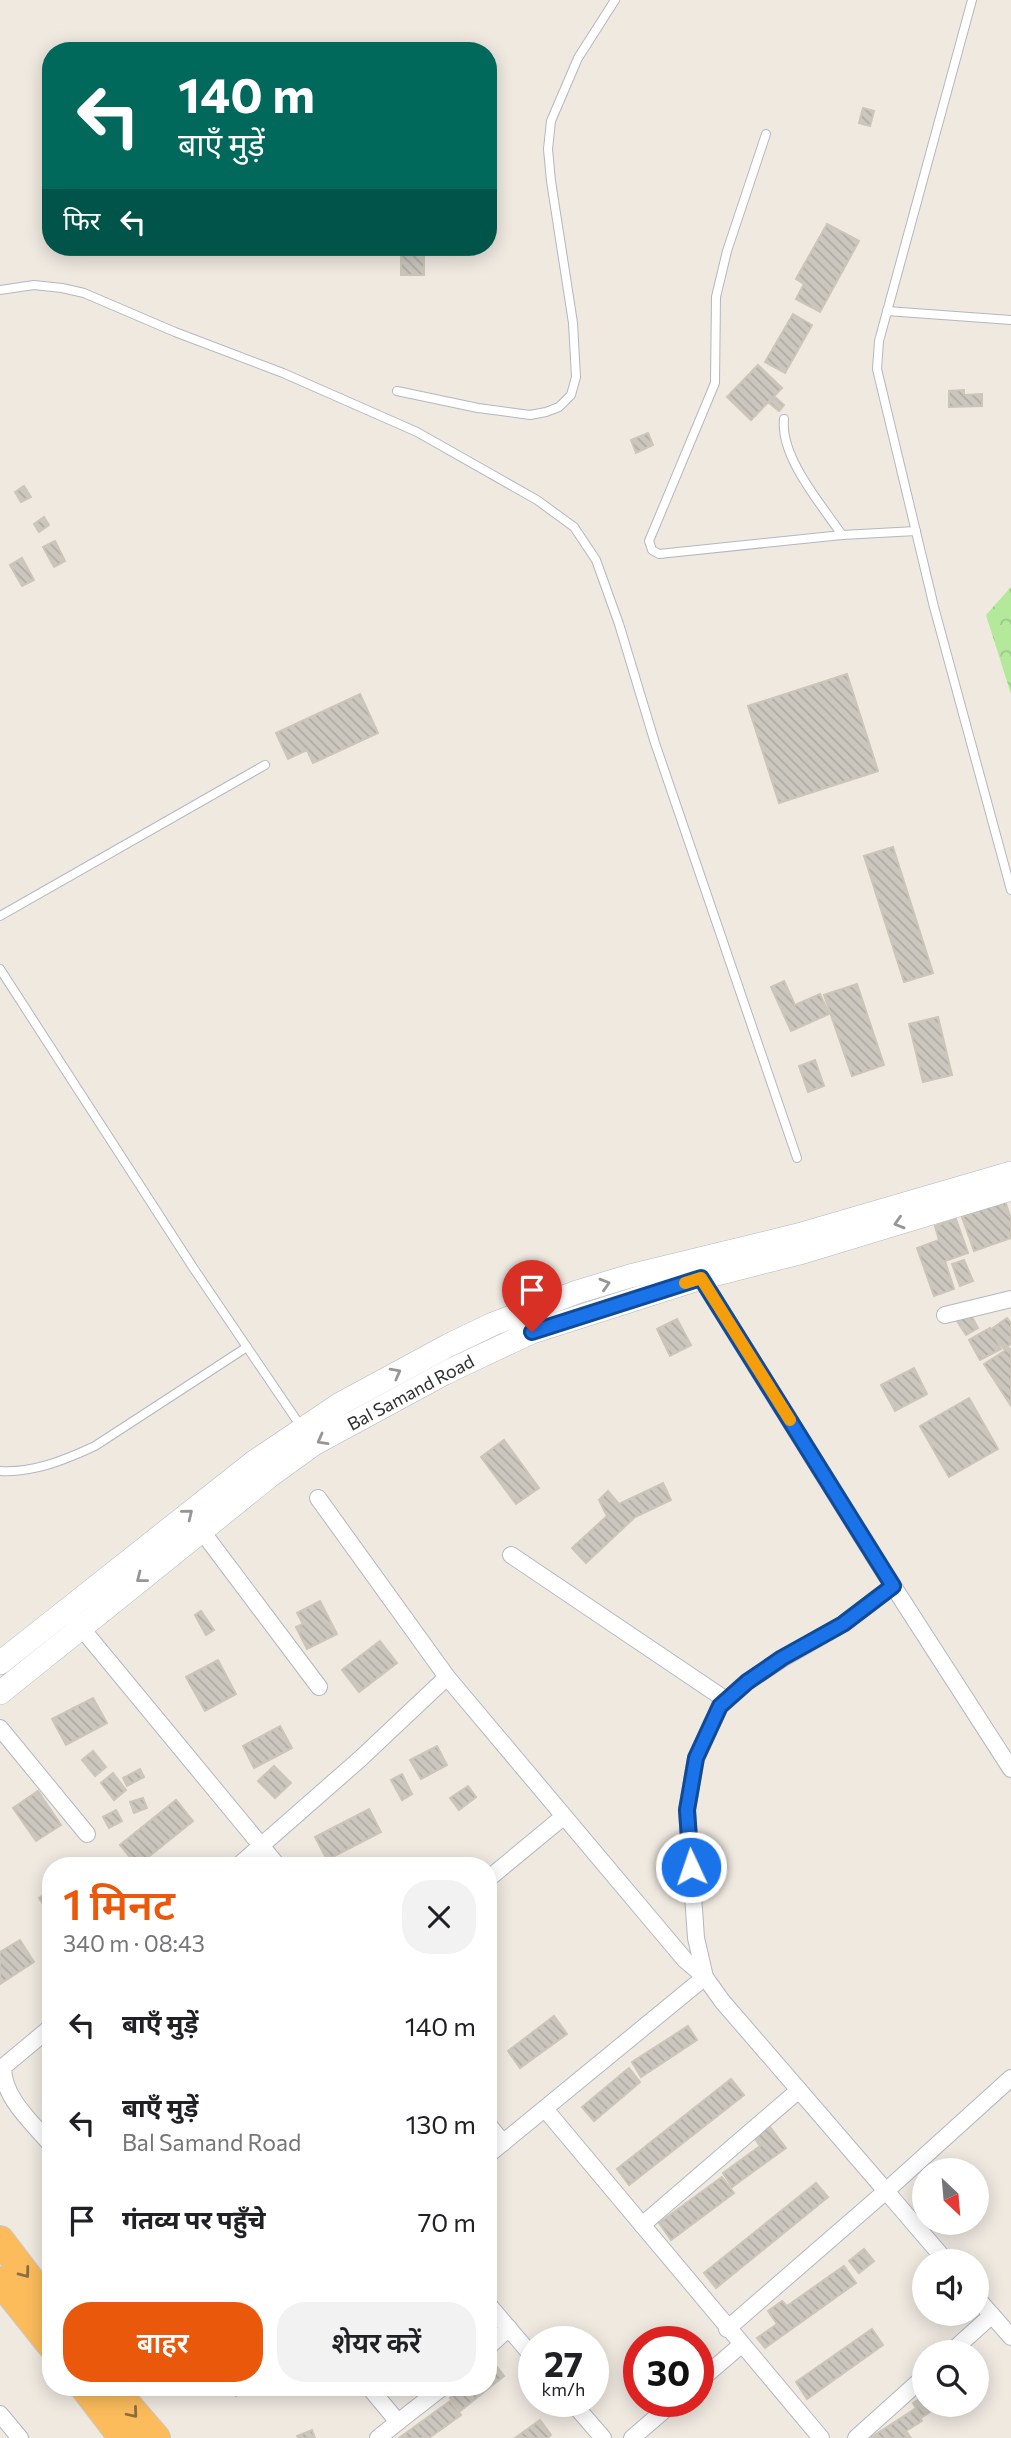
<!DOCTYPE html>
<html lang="hi">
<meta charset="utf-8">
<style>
body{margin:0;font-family:Commissioner,"Noto Sans Devanagari",sans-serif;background:#f2f2f2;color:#202124;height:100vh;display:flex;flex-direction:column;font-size:26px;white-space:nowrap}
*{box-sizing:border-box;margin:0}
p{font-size:23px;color:#757577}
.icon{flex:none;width:38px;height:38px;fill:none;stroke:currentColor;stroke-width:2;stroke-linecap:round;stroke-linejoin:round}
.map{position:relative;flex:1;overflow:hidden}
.sheet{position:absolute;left:42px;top:1857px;width:455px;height:539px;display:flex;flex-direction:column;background:#fff;border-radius:28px;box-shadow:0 4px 18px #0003}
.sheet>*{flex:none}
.top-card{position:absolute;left:42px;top:42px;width:455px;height:214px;border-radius:28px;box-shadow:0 4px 18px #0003;background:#00695c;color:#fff;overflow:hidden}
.needle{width:46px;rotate:154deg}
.controls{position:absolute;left:912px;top:2158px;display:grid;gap:14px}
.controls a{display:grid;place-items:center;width:77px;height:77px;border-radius:50%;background:#fff;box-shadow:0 4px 18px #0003;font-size:35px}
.speed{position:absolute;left:518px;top:2326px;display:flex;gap:14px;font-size:35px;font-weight:700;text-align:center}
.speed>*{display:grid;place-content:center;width:91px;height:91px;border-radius:50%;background:#fff;box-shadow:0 4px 18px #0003;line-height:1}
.speed small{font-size:18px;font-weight:400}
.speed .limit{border:10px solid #d22;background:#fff;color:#111}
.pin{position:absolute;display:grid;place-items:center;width:60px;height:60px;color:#fff;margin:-72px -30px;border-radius:50% 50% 50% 0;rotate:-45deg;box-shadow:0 0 7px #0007}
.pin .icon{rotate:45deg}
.me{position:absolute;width:77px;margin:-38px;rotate:357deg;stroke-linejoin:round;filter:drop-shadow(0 0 5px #0008)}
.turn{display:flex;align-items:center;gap:24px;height:147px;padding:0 21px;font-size:32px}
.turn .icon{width:91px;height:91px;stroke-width:2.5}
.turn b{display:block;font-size:49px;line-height:60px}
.then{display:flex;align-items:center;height:66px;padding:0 21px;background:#0003;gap:14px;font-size:26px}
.round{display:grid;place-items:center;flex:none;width:74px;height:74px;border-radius:28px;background:#f2f2f2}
.head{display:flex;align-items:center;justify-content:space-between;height:119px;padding:0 21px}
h1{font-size:42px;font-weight:600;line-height:52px;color:#ea580c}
.button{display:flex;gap:14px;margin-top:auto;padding:14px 21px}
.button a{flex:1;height:80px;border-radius:28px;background:#ea580c;color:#fff;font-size:28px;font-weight:600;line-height:80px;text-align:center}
.button a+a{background:#f2f2f2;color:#202124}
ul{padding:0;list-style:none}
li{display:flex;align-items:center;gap:21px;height:98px;padding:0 21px}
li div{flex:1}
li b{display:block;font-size:26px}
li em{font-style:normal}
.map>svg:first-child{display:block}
</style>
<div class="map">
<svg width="1011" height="2438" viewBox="0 0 1011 2438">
<defs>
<pattern id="park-crowns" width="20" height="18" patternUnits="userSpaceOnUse" patternTransform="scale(1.75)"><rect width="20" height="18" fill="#b4e89b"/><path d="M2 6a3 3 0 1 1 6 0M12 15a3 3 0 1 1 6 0" fill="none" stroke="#9bc786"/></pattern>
<pattern id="building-back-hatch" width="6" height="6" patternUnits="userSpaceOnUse" patternTransform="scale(1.75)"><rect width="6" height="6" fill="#cbc7be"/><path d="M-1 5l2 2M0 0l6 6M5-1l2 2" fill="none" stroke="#afaba4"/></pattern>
</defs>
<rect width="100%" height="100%" fill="#efe9e0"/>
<path fill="url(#park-crowns)" d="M1011,587V694L986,615Z"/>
<g fill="url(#building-back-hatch)" stroke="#ccc5b9" stroke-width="2">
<path d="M863,108L874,111L870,126L859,123Z"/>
<path d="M827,224L859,241L820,312L796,299L804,284L796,279Z"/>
<rect x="401" y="247" width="23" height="28"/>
<path d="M793,314L812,325L785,373L765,362Z"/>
<path d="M758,365L782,388L751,420L727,397Z"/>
<path d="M964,390V395L982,394V406L949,407V391Z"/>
<path d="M775,397L784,405L779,411L769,403Z"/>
<path d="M648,433L653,445L636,453L631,440Z"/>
<path d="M24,486L31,497L21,502L15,492Z"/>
<path d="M44,517L49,525L39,532L34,524Z"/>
<path d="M55,541L65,561L54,567L43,547Z"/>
<path d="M22,558L34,580L22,586L10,565Z"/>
<path d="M847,674L878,771L779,803L748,706Z"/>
<path d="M360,694L378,733L313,763L307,750L288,759L276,733Z"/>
<path d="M893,847L933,973L904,982L864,856Z"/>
<path d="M784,981L795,1005L820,994L829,1014L791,1031L771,987Z"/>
<path d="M857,984L884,1065L852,1076L824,995Z"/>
<path d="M938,1017L952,1075L923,1082L909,1024Z"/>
<path d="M815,1060L824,1086L808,1092L799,1066Z"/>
<path d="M1005,1201L1011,1219V1238L974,1251L962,1217Z"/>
<path d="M956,1219L968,1253L945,1261L954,1289L934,1296L917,1248L939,1240L935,1226Z"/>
<path d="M964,1260L973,1281L960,1286L952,1264Z"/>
<path d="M970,1313L978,1328L966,1335L957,1321Z"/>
<path d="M1007,1318L1011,1323V1344L1004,1349L990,1330Z"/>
<path d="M677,1319L691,1345L670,1356L657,1329Z"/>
<path d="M990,1328L1001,1349L980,1360L969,1340Z"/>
<path d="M1009,1348L1011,1350V1406L984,1364Z"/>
<path d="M914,1368L927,1394L895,1411L881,1385Z"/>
<path d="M969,1398L998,1449L949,1477L920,1426Z"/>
<path d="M504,1440L539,1488L516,1504L481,1457Z"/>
<path d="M663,1483L671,1500L635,1517L586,1563L572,1548L607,1516L599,1500L608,1491L619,1504Z"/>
<path d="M320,1601L337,1634L307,1649L296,1627L303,1624L297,1613Z"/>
<path d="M201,1611L214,1630L206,1635L195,1615Z"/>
<path d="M380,1641L397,1663L359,1692L342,1670Z"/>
<path d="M218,1660L236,1694L205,1711L186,1677Z"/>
<path d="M93,1698L107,1723L66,1745L52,1719Z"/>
<path d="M280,1726L292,1748L254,1768L243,1746Z"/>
<path d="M437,1746L447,1765L421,1779L410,1760Z"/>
<path d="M93,1751L106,1767L95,1776L82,1760Z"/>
<path d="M274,1766L291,1783L275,1798L258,1781Z"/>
<path d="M140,1769L144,1777L127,1786L123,1778Z"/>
<path d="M113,1773L126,1790L114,1800L101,1783Z"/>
<path d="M402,1774L412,1794L402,1800L391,1780Z"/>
<path d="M468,1786L476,1797L459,1810L450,1798Z"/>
<path d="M38,1791L61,1825L36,1841L13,1808Z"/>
<path d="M143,1798L147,1808L134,1813L130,1802Z"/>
<path d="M176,1800L193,1821L137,1866L120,1845Z"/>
<path d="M369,1809L381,1832L327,1860L315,1837Z"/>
<path d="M116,1810L122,1821L109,1828L103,1817Z"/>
<path d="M395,1859L399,1866H384Z"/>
<path d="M51,1890V1915L39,1898Z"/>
<path d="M20,1940L34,1962L0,1984V1952Z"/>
<path d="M554,2016L567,2034L520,2068L508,2051Z"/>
<path d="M688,2026L697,2040L641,2077L632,2062Z"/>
<path d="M629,2068L640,2082L594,2121L582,2107Z"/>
<path d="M731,2079L744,2095L629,2185L617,2169Z"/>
<path d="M767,2123L786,2148L732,2187L723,2173L760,2146L752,2134Z"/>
<path d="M722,2177L734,2193L671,2240L659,2223Z"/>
<path d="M816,2183L828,2197L716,2288L704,2273Z"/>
<path d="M864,2249L874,2261L859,2273L849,2261Z"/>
<path d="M844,2266L856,2283L765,2348L757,2338L777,2324L768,2311L782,2301L787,2306Z"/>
<path d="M872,2329L883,2345L807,2399L796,2382Z"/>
<path d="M494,2363L504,2376L460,2411L450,2398L464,2387H488V2368Z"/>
<path d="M228,2387H247L236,2396Z"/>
<path d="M296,2387H314L299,2393Z"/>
<path d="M924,2396V2404H942L922,2417L913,2403Z"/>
<path d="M450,2401L461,2415L429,2438H399Z"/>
<path d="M915,2409L922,2421L906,2431L911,2438H870Z"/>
<path d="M540,2420L551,2435L548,2438H515Z"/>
<path d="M312,2430L315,2438H298L297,2436Z"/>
</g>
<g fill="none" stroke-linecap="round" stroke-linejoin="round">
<g stroke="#b4b6c2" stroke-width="10">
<g id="service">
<path d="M972,0L879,341L877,369L934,607L1011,890"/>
<path d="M766,134L727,251L716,297L715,383L649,541L652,550L659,554L842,535L916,531"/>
<path d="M0,290L34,285L62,288L84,293L175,332L283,373L417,432L537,500L574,527L596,560L619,624L655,743L797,1158"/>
<path d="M887,311L1011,320"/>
<path d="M397,391L478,408L530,415L546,412L559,407L571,395L576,377L573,323L551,181L548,149L551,121L578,58L615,0"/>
<path d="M784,419C780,457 821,504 842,535"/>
<path d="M0,916L265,765"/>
<path d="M0,969L194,1269L302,1428"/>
<path d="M0,1471C33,1473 65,1460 95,1446L247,1347"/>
</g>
</g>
<g stroke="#b4b6c2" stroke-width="18">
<g id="minor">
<path d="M701,1278L875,1558L1011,1769"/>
<path d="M945,1315L1011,1299"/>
<path d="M318,1498L447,1677L685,1960L705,1977L488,2155"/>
<path d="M201,1530L319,1687"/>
<path d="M511,1555L726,1700"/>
<path d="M74,1619L278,1866"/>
<path d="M0,1728L87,1834"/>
<path d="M238,1866L360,1759L447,1677"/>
<path d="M488,1879L563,1817"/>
<path d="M51,2027L3,2067C3,2098 32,2122 51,2145"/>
<path d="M545,2109L821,2438"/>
<path d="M488,2124L503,2143"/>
<path d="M642,2225L799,2090"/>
<path d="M946,2261L886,2191L1011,2078"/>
<path d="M976,2297L1011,2337"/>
<path d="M488,2304L534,2358"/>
<path d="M727,2329L886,2191L722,2001L705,1977L696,1938L687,1810L696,1758L720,1706L747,1682L782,1659L843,1624L893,1586"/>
<path d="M488,2347L509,2328"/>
<path d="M951,2352L992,2315"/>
<path d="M698,2382L741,2345"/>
<path d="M369,2387L398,2422L443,2387"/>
<path d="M571,2401L603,2438"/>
<path d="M0,2414L20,2438"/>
<path d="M378,2438L398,2422"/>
<path d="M632,2438L675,2401"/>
<path d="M856,2438L924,2377"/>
</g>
</g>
<g stroke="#b4b6c2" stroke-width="24">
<g id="secondary">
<path d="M0,1663L254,1462L340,1404L449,1345L493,1324L577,1292L630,1276L798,1235L1011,1173"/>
<path d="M0,1693L271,1475L314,1444L447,1372L532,1332L701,1278L803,1252L1011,1189"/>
</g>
</g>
<g stroke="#c9c9c9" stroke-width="30">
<g id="trunk">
<path d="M0,2240L51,2307"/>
<path d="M0,2281L51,2345"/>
<path d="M84,2387L123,2438"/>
<path d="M112,2387L156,2438"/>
</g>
</g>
<use href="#service" stroke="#fff" stroke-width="8"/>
<use href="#minor" stroke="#fff" stroke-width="16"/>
<use href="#secondary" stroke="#fff" stroke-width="23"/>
<use href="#trunk" stroke="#fcbc5c" stroke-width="28"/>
</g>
<defs><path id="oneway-chevron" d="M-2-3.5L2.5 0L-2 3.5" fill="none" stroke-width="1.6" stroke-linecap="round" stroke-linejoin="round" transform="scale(1.75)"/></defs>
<g stroke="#969696">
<use href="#oneway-chevron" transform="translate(899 1223) rotate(163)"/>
<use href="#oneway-chevron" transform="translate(605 1284) rotate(-17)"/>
<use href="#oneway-chevron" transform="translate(396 1373) rotate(-28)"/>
<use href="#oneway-chevron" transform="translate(322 1440) rotate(151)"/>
<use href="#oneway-chevron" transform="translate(188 1514) rotate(-39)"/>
<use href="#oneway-chevron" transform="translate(141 1578) rotate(142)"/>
</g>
<g stroke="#8b6e43">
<use href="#oneway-chevron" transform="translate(25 2273) rotate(53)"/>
<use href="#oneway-chevron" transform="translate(133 2413) rotate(50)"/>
</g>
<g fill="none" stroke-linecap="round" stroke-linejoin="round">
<g stroke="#114b97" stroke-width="18">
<path id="route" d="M532,1332L701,1278L893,1586L843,1624L782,1658L747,1682L720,1706L696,1758L687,1810L691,1867"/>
</g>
<use href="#route" stroke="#1a73e8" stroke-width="12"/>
<path stroke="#f59e0b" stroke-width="12" d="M685,1283L701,1278L790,1420"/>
</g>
<g text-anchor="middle" stroke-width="7" stroke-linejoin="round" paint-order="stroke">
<g font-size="18" fill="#2e2e2e" stroke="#fff">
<text transform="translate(411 1393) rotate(-28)" y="6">Bal Samand Road</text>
</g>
</g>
</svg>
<div class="controls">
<a><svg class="needle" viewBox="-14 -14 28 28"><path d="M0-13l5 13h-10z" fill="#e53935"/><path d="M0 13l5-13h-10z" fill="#757577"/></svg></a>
<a><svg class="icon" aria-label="sound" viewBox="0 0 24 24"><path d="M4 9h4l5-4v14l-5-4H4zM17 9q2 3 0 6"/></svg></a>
<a><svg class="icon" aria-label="search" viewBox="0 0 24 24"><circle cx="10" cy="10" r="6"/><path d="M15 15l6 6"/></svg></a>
</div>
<div class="speed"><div>27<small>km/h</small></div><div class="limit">30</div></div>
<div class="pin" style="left:532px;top:1332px;background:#d93025"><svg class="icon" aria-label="arrive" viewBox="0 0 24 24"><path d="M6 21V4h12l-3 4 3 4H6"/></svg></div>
<svg class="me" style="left:691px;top:1867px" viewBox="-20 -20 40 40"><circle r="17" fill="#1a73e8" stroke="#fff" stroke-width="3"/><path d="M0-11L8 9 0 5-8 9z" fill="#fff"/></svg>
<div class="top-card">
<div class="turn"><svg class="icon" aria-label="left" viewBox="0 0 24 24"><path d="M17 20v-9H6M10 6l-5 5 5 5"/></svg><div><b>140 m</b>बाएँ मुड़ें</div></div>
<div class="then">फिर<svg class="icon" aria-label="left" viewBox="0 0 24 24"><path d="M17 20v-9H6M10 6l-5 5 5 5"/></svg></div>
</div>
<section class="sheet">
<div class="head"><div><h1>1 मिनट</h1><p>340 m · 08:43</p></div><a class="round"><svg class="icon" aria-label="close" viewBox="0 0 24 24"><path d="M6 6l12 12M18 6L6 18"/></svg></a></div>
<ul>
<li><svg class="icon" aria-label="left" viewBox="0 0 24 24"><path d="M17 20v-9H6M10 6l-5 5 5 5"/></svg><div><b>बाएँ मुड़ें</b></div><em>140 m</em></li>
<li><svg class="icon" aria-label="left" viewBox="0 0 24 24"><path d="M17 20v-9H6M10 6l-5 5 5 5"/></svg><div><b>बाएँ मुड़ें</b><p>Bal Samand Road</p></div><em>130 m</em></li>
<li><svg class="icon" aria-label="arrive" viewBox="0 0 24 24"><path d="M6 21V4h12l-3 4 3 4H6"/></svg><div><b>गंतव्य पर पहुँचे</b></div><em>70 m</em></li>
</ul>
<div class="button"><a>बाहर</a><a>शेयर करें</a></div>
</section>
</div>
